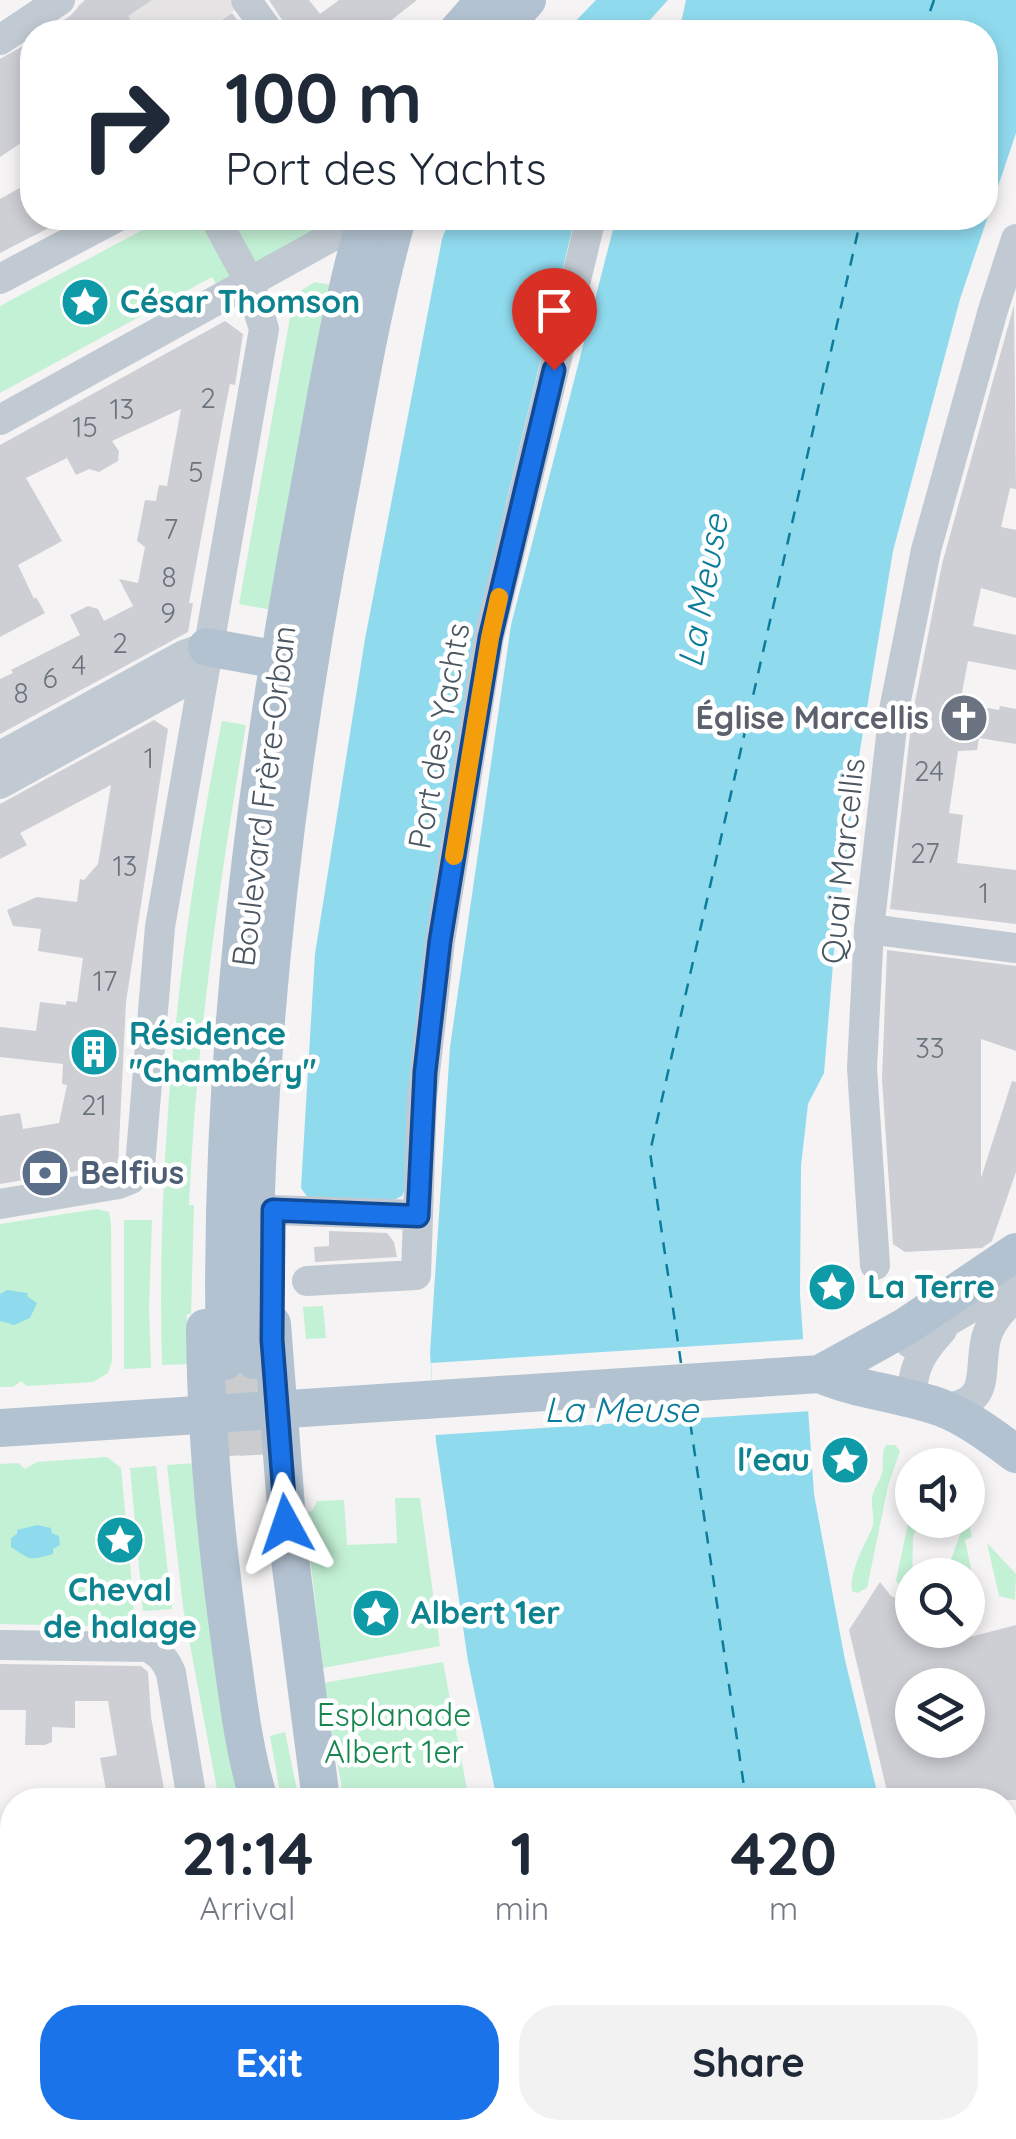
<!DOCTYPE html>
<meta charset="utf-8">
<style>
body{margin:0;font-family:Quicksand,sans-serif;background:#f2f2f3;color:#1f2937;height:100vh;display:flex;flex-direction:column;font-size:38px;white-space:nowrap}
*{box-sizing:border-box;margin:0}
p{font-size:32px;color:#747a83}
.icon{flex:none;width:55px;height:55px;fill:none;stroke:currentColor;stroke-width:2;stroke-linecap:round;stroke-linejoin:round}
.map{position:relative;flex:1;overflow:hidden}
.drawer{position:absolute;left:0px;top:1788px;width:1018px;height:352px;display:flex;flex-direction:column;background:#fff;border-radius:40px 40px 0 0;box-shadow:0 5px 15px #0003}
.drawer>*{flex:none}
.guide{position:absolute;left:20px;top:20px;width:978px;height:210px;border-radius:40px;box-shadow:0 5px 15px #0003;background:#fff;color:#1f2937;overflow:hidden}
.controls{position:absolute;left:895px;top:1448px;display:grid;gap:20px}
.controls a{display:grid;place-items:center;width:90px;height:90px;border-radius:50%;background:#fff;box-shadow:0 5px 15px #0003;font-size:50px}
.pin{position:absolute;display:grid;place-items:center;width:85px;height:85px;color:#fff;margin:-102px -42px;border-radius:50% 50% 50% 0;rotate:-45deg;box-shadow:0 0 10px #0007}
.pin .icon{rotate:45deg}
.me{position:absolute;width:110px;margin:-55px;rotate:355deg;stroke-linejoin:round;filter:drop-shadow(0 0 8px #0008)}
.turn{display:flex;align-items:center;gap:35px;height:210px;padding:0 40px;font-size:45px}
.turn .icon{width:130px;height:130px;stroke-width:2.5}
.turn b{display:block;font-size:70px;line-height:85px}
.eta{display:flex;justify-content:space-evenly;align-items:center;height:170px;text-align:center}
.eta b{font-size:60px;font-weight:700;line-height:70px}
.primary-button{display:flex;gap:20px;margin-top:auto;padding:20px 40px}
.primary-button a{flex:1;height:115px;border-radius:40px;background:#1a73e8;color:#fff;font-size:40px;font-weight:700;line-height:115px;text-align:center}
.primary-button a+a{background:#f2f2f3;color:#1f2937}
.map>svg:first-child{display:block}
</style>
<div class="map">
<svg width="1016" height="2139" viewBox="0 0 1016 2139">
<rect width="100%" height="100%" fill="#f5f3f3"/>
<path fill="#e6e4e5" d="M85,0H230L236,9L203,32H95L77,6Z"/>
<g fill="#c3f1d5">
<path d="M165,218H205L233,272L220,291L212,277L0,393V306Z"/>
<path d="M224,218H352L264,263L251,261Z"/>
<path d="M315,282L331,285L272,610L239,604L294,295Z"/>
<path d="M222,721L246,725C219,884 196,1043 189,1205H194L191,1314H187V1326L191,1327L192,1364L162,1365C156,1149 180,933 222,721Z"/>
<path d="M97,1209L109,1212L111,1223L112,1361L108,1373L93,1382L27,1386L21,1381L13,1387H0V1224Z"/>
<path d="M124,1220H152L149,1308L151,1368L124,1369Z"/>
<path d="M323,1306L326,1338L306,1339L303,1307Z"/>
<path d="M886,1445H895L900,1451L888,1486L867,1588L857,1593L852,1591C849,1574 863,1547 871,1531C876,1521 871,1509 872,1498C873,1490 878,1484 881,1476C885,1465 880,1455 886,1445Z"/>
<path d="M107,1457L121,1468L134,1608L131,1622L124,1627L0,1624V1464L18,1463L25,1469L37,1462Z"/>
<path d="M197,1463L245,1800H219L183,1607L167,1465Z"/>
<path d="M156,1466L172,1609L143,1611L130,1468Z"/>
<path d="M395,1498H420L440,1646L323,1668L305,1514L313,1510L317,1501L344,1500L347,1545L397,1543Z"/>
<path d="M912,1504V1520H920L913,1537L912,1585L905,1590L896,1581Z"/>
<path d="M964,1524L969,1525L972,1537L965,1540L973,1579H968V1575H949L947,1570Z"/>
<path d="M987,1543L1016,1574L1015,1600L999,1596Z"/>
<path d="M443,1662L469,1800H344L323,1683Z"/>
<path d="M285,1732L299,1800H282L280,1792L270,1736Z"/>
<path d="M498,2128H562L566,2139H507Z"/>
</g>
<g fill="#90daee">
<path d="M596,0H668L639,32H565Z"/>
<path d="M686,0H1016V133L960,299L893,551L860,750L835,940L824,1073L808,1104L801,1166L800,1295L814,1494L845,1660L879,1800H497L468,1661L436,1442L430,1353L450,1047L511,625L616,218H985V32H679Z"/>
<path d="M450,218H575L506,503L467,692L406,1186L402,1196L392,1201L308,1198L301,1188L315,954L365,639L442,239Z"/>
<path d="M7,1290L27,1293L28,1297L37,1303L30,1318L14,1325L0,1321V1294Z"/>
<path d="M37,1525L51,1528L52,1533L59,1536L60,1545L53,1549V1554C28,1561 31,1560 11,1547V1538L17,1534V1530Z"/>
<path d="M588,2128H990L995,2139H593Z"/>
</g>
<path fill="#f5f3f3" d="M807,1339L811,1411L435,1435L431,1363Z"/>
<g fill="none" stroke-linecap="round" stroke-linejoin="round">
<g stroke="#0c7c9b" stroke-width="2.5" stroke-dasharray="12 10" stroke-linecap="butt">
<path d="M923,32L934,0"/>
<path d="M681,1363L650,1152L861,218"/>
<path d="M687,1401L746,1800"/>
<path d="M795,2128L796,2139"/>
</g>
</g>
<g fill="#cdcfd5" fill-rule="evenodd">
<path d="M85,0H152L128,16L139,32H45L70,16Z"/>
<path d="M269,0H309L320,14L339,0H417L376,32H325L315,20L297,32H290Z"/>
<path d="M232,13L246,32H203Z"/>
<path d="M32,41V112L19,123L30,137L0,157V59Z"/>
<path d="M32,181V218H68L0,253V199Z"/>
<path d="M1014,305L1016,489L1010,488L1001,527L1016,530V598L981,588L973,626L1016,635V670L968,661L960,703L999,710L1000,706L1016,709V744L979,738L977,750L958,751L949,813L963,815L957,863L1016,870V924L890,909L912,717L942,564Z"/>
<path d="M225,321L243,334L235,385L230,384L224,414L189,603H193L188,632L0,734V679L13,673L11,670L80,635L70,615L88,606L98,609L104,621L133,606L119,579L138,583L145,547L137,541L145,500L156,501L159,485L167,486L181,409L112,441L119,451L118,461L99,472L89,469L76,475L67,458L26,478L62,541L18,565L34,599L36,597L45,613L0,637V445Z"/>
<path d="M154,720L168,729L126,1002L118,1164L0,1184V1116L20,1113L23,1129L59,1123L67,1085L62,1084L63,1064L0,1057V1027L36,1031L40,1002L66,1005V1001L77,1002L83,958L38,951L41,929L13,926L7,910L37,897L77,902L80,879L84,880L98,864L111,785L20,833L27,845L0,859V804Z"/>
<path d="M887,950L1016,966V1051L981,1039V1178L1012,1081L1016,1082V1172L992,1241L982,1248L905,1252L893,1244L882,1079Z"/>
<path d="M329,1231L387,1233L394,1242L397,1257L315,1262L314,1247L329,1246Z"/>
<path d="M880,1582L891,1596L912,1605V1630H963L966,1638L1016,1625V1800H889L849,1630ZM912,1685H968V1740H912Z"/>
<path d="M0,1664L141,1666L148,1672L151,1717L166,1800H108L100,1758L117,1755L108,1701H75V1728L52,1727V1742L45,1745H25L26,1710H0Z"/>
</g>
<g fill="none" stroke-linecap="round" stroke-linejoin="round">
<g stroke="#caccce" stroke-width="38" stroke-dasharray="38 19" stroke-linecap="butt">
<path d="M254,1360L259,1460"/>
<path d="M225,1361L231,1462"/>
</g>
<g stroke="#c1cad2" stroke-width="30">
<path d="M246,0L269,32"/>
<path d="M0,40L60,0"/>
<path d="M0,279L115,218"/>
<path d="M0,420L331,237L346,234L379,240"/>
<path d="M0,756L184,655L207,647"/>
<path d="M0,784L197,675L205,667"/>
<path d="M869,929L1016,948"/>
<path d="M0,1204L119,1184L131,1179L140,1166L160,927L264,329L249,281L215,218"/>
<path d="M273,1210L418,1215"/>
<path d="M875,1265L862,1068L869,929L894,710L926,550L993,310L1016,239"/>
<path d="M307,1281L416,1275L422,1098L428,1046L440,941L489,637L591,218"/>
<path d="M910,1343L1016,1282"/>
<path d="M912,1398C912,1368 921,1353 942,1330"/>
<path d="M944,1409C990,1401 979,1379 985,1343C988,1324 1002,1309 1016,1297"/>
<path d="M0,1645L148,1647C160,1654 166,1660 171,1673L192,1800"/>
<path d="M268,2128L272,2139"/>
<path d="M176,2139L221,2128"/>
</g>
<g stroke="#b3c2d1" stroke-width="38">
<path d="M457,32L485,0"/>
<path d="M498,32L527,0"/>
<path d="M207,647L279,660"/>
<path d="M272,1324L290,1559L321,1800"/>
<path d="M205,1328C206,1436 216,1542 231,1649C238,1699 244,1752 259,1800"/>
<path d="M254,1360C250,1071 284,783 338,500C356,406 371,309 397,218"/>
<path d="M225,1361C218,1075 253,787 306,506C324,410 339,311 366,218"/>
<path d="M820,1374C859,1391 901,1393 942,1408C968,1418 993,1437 1016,1454"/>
<path d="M0,1428L820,1374L905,1327L1016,1252"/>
<path d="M353,2128L357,2139"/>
<path d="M406,2128L411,2139"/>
</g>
</g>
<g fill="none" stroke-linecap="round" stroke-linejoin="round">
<g stroke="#114b97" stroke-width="25">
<path id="route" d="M286,1524L272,1340L273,1210L418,1216L425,1072L440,941L465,789L490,638L554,370"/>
</g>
<use href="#route" stroke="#1a73e8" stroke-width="18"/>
<path stroke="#f59e0b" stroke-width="18" d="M454,856L490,638L499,597"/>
</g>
<defs>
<g id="sight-disc" transform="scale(2.5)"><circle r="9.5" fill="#0f9aa8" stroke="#fff"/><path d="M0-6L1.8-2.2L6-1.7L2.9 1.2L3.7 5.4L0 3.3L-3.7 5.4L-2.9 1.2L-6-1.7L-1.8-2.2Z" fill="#fff"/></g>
<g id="church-disc" transform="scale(2.5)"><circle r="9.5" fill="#6b7280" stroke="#fff"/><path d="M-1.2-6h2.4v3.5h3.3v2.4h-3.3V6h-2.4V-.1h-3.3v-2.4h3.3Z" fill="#fff"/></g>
<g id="building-disc" transform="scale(2.5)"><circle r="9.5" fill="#0f9aa8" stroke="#fff"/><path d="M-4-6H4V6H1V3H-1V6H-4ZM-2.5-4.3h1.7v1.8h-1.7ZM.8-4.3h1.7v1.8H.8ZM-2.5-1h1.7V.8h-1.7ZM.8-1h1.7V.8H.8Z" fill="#fff"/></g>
<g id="bank-disc" transform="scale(2.5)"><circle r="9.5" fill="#5c6f8a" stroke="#fff"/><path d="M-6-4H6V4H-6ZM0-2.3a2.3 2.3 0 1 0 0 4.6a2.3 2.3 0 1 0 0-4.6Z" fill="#fff"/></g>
</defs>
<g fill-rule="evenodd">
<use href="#sight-disc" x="85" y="302"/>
<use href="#church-disc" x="964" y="718"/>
<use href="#building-disc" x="94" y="1052"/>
<use href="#bank-disc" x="45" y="1173"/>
<use href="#sight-disc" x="832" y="1287"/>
<use href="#sight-disc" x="845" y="1460"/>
<use href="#sight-disc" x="120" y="1540"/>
<use href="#sight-disc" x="376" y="1613"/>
</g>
<g text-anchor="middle" stroke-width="9" stroke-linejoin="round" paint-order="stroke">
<g font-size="28" fill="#6b747e">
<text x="208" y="408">2</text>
<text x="122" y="419">13</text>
<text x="85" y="437">15</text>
<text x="196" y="482">5</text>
<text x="171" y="539">7</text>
<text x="169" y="587">8</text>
<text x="168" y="623">9</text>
<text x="120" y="653">2</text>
<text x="79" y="675">4</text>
<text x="50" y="688">6</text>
<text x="21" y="703">8</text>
<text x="149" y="768">1</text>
<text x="929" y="781">24</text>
<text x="925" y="863">27</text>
<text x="125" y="876">13</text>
<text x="984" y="903">1</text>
<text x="105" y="991">17</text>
<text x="930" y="1058">33</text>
<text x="94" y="1115">21</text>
</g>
<g font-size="32" font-weight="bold" fill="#0d838f" stroke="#fff" text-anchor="start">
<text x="120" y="313">César Thomson</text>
<text x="129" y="1045">Résidence<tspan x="129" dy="37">"Chambéry"</tspan></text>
<text x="867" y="1298">La Terre</text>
<text x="810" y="1471" text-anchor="end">l'eau</text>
<text x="120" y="1601" text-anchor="middle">Cheval<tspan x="120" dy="37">de halage</tspan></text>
<text x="411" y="1624">Albert 1er</text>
</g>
<g font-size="32" font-weight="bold" fill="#5b616d" stroke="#fff" text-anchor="end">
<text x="929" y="729">Église Marcellis</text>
</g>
<g font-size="32" fill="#4a5661" stroke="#fff">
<text transform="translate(439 736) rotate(-80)" y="11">Port des Yachts</text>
<text transform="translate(264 796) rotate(-83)" y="11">Boulevard Frère-Orban</text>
<text transform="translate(843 861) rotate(-84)" y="11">Quai Marcellis</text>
</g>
<g font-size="32" font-weight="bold" fill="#4e5e75" stroke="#fff" text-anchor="start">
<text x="80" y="1184">Belfius</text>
</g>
<g font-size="32" fill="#17864f" stroke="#fff">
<text x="394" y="1726">Esplanade<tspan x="394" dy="37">Albert 1er</tspan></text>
</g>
<g font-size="35" font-style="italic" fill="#0c7c9b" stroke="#fff">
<text transform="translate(703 591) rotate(-80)" y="12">La Meuse</text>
<text x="621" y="1422">La Meuse</text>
</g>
</g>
</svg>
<div class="controls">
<a><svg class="icon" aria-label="sound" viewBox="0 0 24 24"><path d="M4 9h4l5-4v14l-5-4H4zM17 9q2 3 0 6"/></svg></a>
<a><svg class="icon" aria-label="search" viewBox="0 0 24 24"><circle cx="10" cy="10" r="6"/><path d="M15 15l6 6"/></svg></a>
<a><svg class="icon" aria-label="layers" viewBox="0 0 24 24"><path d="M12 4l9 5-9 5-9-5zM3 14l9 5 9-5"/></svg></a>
</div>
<div class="pin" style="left:554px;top:370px;background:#d93025"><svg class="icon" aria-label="arrive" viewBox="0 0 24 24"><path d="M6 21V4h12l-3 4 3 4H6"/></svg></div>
<svg class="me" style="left:286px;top:1524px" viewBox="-20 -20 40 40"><path d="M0-17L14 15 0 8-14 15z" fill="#1a73e8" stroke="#fff" stroke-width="4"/></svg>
<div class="guide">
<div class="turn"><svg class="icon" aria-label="right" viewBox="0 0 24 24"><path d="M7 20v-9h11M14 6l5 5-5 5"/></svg><div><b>100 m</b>Port des Yachts</div></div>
</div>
<section class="drawer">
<div class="eta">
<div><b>21:14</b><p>Arrival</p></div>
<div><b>1</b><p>min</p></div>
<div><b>420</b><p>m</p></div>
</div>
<div class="primary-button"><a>Exit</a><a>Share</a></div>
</section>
</div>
